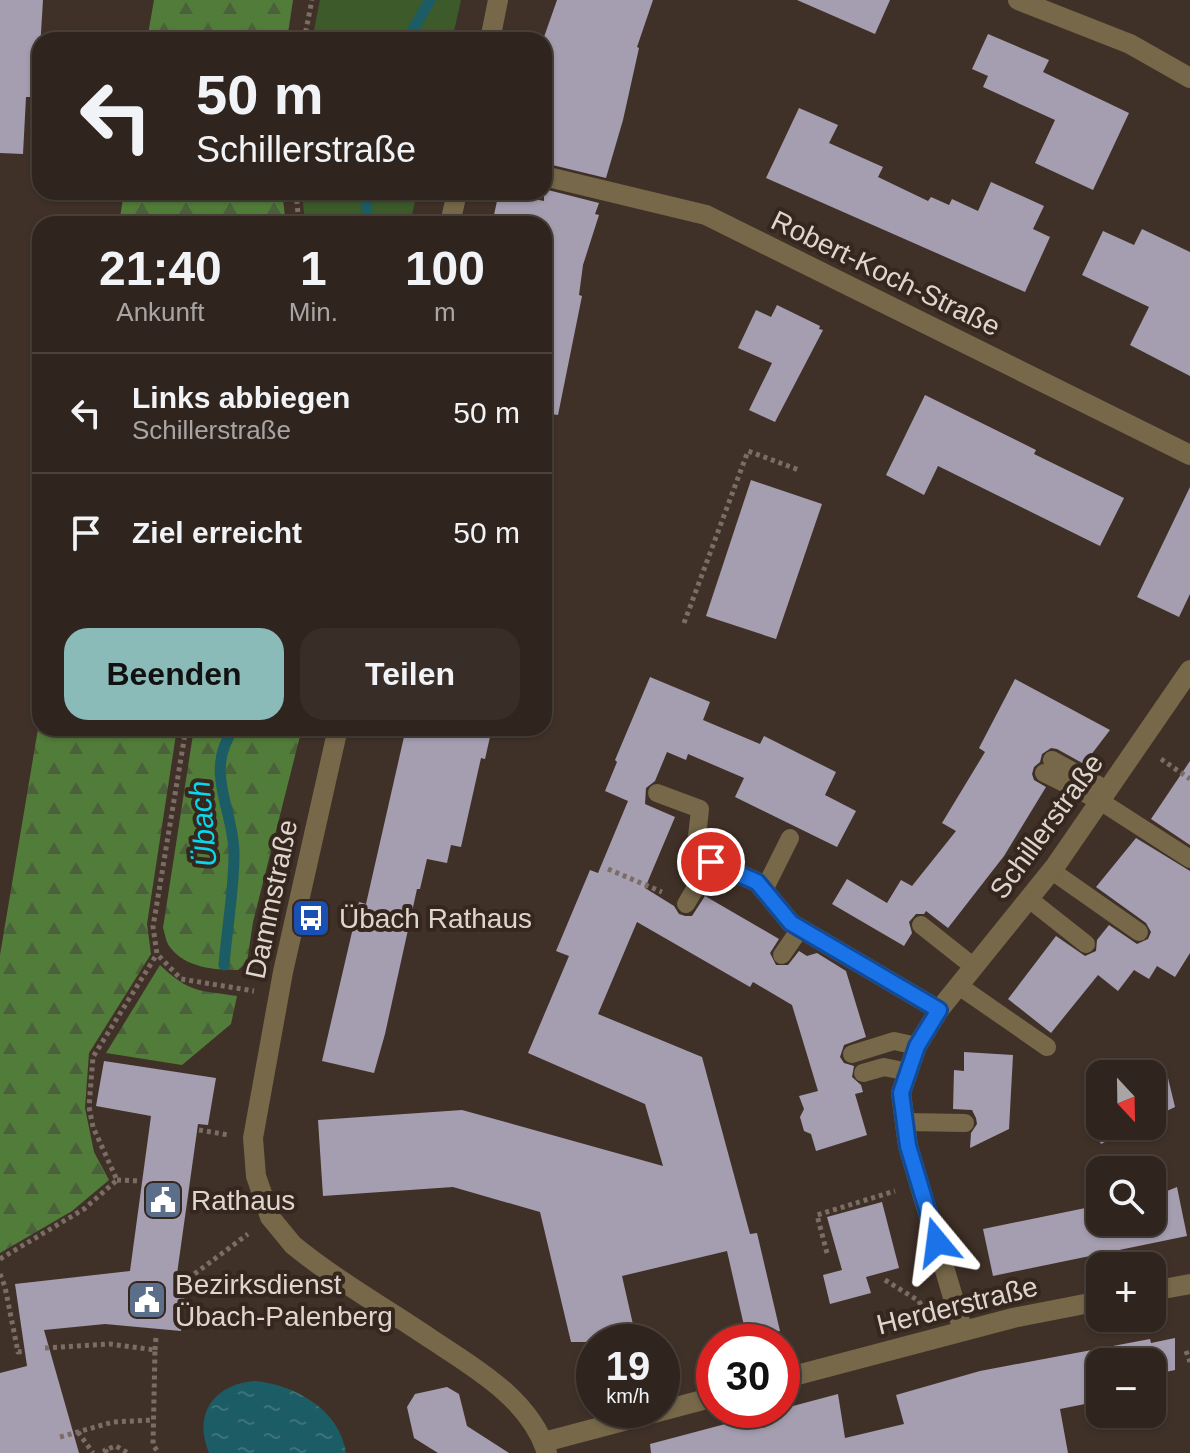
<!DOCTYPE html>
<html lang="de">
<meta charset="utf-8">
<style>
body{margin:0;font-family:Arial,sans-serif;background:#382d27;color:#f1f3f6;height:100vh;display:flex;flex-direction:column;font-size:30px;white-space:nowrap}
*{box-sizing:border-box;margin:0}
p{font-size:26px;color:#a8a5a4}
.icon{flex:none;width:44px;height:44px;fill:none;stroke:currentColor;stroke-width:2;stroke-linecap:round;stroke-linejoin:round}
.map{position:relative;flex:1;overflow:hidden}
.side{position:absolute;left:32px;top:216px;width:520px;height:520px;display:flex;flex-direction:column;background:#30251e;border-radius:24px;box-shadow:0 2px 6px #0004,0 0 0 2px #4b423c}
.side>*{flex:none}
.top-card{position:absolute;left:32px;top:32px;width:520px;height:168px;border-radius:24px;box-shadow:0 2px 6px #0004,0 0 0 2px #4b423c;background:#30251e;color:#f1f3f6;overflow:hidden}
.needle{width:52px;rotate:158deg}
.tools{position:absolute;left:1086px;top:1060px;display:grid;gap:16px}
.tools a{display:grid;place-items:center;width:80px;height:80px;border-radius:16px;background:#30251e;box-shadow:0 2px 6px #0004,0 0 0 2px #4b423c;font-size:40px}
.speed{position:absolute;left:576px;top:1324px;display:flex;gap:16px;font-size:40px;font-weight:700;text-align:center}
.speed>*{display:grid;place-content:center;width:104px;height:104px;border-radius:50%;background:#30251e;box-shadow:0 2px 6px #0004,0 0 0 2px #4b423c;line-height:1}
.speed small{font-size:20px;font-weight:400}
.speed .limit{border:12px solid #d22;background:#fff;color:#111}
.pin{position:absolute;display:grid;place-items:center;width:68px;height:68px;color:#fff;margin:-34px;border:4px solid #fff;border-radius:50%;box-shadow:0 2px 8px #0007}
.me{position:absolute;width:88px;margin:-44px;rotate:344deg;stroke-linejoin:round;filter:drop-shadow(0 0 6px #0008)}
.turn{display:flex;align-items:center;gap:28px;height:168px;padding:0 32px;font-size:36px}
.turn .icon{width:104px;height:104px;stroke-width:2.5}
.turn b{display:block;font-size:56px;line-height:68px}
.eta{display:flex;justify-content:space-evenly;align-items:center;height:136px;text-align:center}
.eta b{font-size:48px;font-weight:700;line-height:56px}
.action{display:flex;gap:16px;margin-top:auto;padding:16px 32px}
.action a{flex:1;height:92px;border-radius:24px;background:#8bbbb9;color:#111;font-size:32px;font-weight:700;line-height:92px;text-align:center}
.action a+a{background:#382d27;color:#f1f3f6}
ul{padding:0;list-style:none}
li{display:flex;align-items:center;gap:24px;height:120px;padding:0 32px;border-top:2px solid #4b423c}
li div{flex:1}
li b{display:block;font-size:30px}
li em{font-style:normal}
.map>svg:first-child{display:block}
</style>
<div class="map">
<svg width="1190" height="1453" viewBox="0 0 1190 1453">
<defs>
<pattern id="forest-firs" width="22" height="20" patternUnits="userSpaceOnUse" patternTransform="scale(2)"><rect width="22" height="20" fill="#527c39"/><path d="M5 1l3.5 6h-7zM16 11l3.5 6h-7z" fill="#4b613b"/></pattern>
<pattern id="water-ripples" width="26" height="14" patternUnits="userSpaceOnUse" patternTransform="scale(2)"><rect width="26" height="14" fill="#1c5c65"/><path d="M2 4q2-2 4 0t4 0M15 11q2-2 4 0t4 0" fill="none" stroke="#3d727a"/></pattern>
</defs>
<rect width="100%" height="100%" fill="#403128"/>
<g fill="#3d5a2b">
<path d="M320,0H461L452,40H312Z"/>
<path d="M302,192H417L410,224H305Z"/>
</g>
<g fill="url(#forest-firs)">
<path d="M154,0H293L287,40H147Z"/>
<path d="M124,192H282L286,224H119Z"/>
<path d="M40,717V728H177L147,924L151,954L89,1053L85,1108L94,1152L109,1180L72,1211L0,1253V955Z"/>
<path d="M194,728H302L253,922L247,962L238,970C216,970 185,968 170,947C166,943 165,933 163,928Z"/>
<path d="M160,965C190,993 197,990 237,996L231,1024L182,1065L106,1053Z"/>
</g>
<path fill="url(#water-ripples)" d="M254,1381C294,1384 340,1410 346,1453H209C193,1414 213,1385 254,1381Z"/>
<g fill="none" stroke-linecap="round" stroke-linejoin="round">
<g stroke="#1c5c65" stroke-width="11">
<path d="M407,40L430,0"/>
<path d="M366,192L367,224"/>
<path d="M224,965C227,928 234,890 234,854C234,809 203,772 234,728"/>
</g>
</g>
<g fill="#a49eb0">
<path d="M0,0H43L40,49H36L33,97H26L23,154L0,153Z"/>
<path d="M557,0H653L637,47L639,48L623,120L606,178L544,163V37Z"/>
<path d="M797,0H890L875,34Z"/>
<path d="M988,34L1049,60L1043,72L1129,113L1093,190L1035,163L1055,120L983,87L988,76L972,69Z"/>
<path d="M799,108L838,125L829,143L883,167L878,177L928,201L931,197L949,205L952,199L978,211L991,182L1044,206L1033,229L1050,237L1025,292L766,178Z"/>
<path d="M544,189L599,203L595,214L599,215L583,265L579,295L582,296L558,415L544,413V345L554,293L544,291V224H492L499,192L544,201Z"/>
<path d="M1142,229L1190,252V376L1130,345L1149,307L1082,275L1103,231L1134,245Z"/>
<path d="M777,305L820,326L819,329L823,330L775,422L749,410L772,363L738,348L756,310L771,317Z"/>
<path d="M925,395L1036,450L1034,454L1124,498L1100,546L938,466L924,495L886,475Z"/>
<path d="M751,480L822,504L776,639L706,616Z"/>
<path d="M1190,487V594L1179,617L1137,597Z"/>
<path d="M650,677L710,702L703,720L760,744L764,736L836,772L825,795L856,811L837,847L735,797L744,778L688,754L686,760L667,752L655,781L646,788L645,804L675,817L645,888L674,906L679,914L685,916H692L705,896L779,939L770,953L776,965H788L799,951L807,956L817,953L846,971L866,1037L844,1045L840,1057L844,1063L854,1066L852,1077L861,1085L863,1092L855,1094L867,1135L816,1151L811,1134L804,1131L800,1117L804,1109L799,1096L818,1091L792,1005L753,982L750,987L637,922L598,1014L702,1057L750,1234L757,1233L780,1331L747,1339L727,1251L622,1276L637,1342H571L540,1212L453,1187L323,1196L318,1120L462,1110L663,1166L645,1104L528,1053L569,956L556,951L590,870L598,873L628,801L605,791L617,762L615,760Z"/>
<path d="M1015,679L1110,730L1084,764L1057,749L1051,748L1042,754L1040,762L1034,767L1032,774L1034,780L1046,787L1004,856L948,928L926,911L924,914H916L909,922L912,933L904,946L832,904L847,879L887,903L901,880L912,886L956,831L942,823L985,752L979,748Z"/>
<path d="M406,728H492L485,759L481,758L461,847L451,845L447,863L427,859L420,889H417L385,1034L374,1073L322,1061L359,902L366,904Z"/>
<path d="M1190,761V845L1151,819Z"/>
<path d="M1136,838L1190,871V953L1175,977L1157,966L1149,979L1134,970L1118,991L1098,975L1051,1033L1008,999L1056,936L1085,956L1096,951L1097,940L1109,925L1137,944L1148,939L1151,932L1146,923L1096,887Z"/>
<path d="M964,1052L1013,1055L1009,1129L970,1148L971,1133L977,1124L976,1118L972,1110L953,1109L954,1070L964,1071Z"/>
<path d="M104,1061L216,1078L208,1125L198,1124L176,1281L186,1282L181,1331L105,1324L44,1330L79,1453H0V1373L27,1366L15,1284L130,1271L151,1116L96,1106Z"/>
<path d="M1168,1078L1175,1107L1152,1118V1086Z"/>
<path d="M1100,1113V1126H1136L1101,1144L1089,1119Z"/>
<path d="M1177,1187L1187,1236L993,1276L983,1229L1100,1205V1222H1152V1194V1197Z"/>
<path d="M882,1202L899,1268L866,1277L871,1293L830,1304L823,1275L842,1270L827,1217Z"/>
<path d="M1175,1338V1370L1156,1374L1159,1390L1152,1391V1362H1100V1401L1060,1409L1068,1453H651L650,1444L838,1394L845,1438L904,1424L896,1395L980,1371L1150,1339L1151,1343Z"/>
<path d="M447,1387L459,1394L467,1426L509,1453H438L414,1438L407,1407L415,1394Z"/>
</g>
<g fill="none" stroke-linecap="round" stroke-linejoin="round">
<g stroke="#7b6d66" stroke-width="5" stroke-dasharray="4 4" stroke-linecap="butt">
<path d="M304,40L312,0"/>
<path d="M296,192L299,224"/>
<path d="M684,623L748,451L799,470"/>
<path d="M186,728L153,927L157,954L181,979L254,991"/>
<path d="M1161,759L1190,779"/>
<path d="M608,869L662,892"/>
<path d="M199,1130L229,1135"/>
<path d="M117,1180L140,1181"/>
<path d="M827,1253L817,1215L895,1191"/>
<path d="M0,1259L84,1209L117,1180L93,1127L89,1107L93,1057L157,954"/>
<path d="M0,1274L5,1287L18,1352L25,1351"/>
<path d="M179,1274L193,1275L248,1234"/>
<path d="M885,1280L919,1301L925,1315"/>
<path d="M45,1348L110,1344L155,1350L153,1445L159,1453"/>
<path d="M155,1350L156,1337"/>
<path d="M1186,1351L1190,1362"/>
<path d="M78,1432L93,1453"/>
<path d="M60,1437L113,1422L153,1420"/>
<path d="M107,1453L105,1450L116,1446L128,1453"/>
</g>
<g stroke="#766849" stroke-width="18">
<path d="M1052,760L1107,790"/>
<path d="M1044,773L1100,801L1190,859"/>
<path d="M657,793L700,809L695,855"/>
<path d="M1052,871L1139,932"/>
<path d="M764,890L790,838"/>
<path d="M1029,899L1086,944"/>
<path d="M686,904L711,862"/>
<path d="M921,925L974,967"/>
<path d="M782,955L800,929"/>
<path d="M959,986L1047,1047"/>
<path d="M852,1054L894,1041L917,1046"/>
<path d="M863,1073L884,1067L908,1072"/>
<path d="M905,1122L965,1123"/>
</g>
<g stroke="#766849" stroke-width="20">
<path d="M1018,0L1130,44L1190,78"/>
<path d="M544,176L706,215L1190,455"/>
<path d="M695,855L757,882L791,923L939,1010"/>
<path d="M1152,1291L1190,1284"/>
<path d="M963,1331L908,1146L901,1093L908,1072L917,1046L939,1010L1056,865L1190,670"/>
<path d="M782,1379L1013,1318L1100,1301"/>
<path d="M544,1442L714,1397"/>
</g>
<g stroke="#766849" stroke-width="20">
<path d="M490,40L498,0"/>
<path d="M450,224L457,192"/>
<path d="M338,728L283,972L253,1138L256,1176L270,1217L293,1245C336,1280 385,1308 431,1339C475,1368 530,1399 547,1453"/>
</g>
</g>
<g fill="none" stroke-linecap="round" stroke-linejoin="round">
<g stroke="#114b97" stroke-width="20">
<path id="route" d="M711,862L757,882L791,923L939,1010L917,1046L901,1093L908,1146L937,1242"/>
</g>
<use href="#route" stroke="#1a73e8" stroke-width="14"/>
</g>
<defs>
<g id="bus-square" transform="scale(2)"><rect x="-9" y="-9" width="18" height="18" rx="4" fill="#1a4fb4" stroke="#35271e"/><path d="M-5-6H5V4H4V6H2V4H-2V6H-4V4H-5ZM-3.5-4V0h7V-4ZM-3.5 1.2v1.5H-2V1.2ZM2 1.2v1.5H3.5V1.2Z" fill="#fff"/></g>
<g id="civic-square" transform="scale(2)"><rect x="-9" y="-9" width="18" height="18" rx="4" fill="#5c6f8a" stroke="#35271e"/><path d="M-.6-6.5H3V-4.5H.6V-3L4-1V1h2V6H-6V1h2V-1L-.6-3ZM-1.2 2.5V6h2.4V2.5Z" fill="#fff"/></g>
</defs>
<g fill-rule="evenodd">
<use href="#bus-square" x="311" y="918"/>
<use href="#civic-square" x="163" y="1200"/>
<use href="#civic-square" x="147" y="1300"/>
</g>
<g text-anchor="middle" stroke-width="8" stroke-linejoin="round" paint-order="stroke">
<g font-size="28" fill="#dfd5cf" stroke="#35271e">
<text transform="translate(886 273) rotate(26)" y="10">Robert-Koch-Straße</text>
<text transform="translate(1046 826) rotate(-54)" y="10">Schillerstraße</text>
<text transform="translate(271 899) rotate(-78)" y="10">Dammstraße</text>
<text transform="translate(957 1305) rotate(-14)" y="10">Herderstraße</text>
</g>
<g font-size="28" fill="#dfd5cf" stroke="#35271e" text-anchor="start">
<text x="339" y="928">Übach Rathaus</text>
<text x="191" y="1210">Rathaus</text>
<text x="175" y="1294">Bezirksdienst<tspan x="175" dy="32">Übach-Palenberg</tspan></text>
</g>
<g font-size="30" font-style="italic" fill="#0ad7ed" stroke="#35271e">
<text transform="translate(203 824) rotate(-95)" y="10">Übach</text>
</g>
</g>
</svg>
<div class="tools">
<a><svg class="needle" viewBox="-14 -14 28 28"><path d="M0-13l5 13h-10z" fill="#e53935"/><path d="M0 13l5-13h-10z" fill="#a8a5a4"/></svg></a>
<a><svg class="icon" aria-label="search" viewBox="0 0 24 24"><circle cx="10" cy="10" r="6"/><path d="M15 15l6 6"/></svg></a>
<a>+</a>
<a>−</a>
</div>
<div class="speed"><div>19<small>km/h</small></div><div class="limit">30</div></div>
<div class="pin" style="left:711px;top:862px;background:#d93025"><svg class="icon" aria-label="arrive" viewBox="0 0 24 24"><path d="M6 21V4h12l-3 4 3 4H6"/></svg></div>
<svg class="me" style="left:937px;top:1242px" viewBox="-20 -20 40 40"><path d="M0-17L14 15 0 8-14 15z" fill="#1a73e8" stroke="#fff" stroke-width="4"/></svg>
<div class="top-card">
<div class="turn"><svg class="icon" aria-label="left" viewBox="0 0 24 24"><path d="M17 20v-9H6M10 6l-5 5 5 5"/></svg><div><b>50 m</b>Schillerstraße</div></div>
</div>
<section class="side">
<div class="eta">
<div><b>21:40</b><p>Ankunft</p></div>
<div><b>1</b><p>Min.</p></div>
<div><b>100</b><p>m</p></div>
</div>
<ul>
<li><svg class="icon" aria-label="left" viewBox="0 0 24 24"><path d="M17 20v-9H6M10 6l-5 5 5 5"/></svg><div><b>Links abbiegen</b><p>Schillerstraße</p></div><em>50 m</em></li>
<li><svg class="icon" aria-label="arrive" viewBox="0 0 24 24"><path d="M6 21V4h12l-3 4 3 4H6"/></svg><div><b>Ziel erreicht</b></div><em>50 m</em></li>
</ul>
<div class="action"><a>Beenden</a><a>Teilen</a></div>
</section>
</div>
